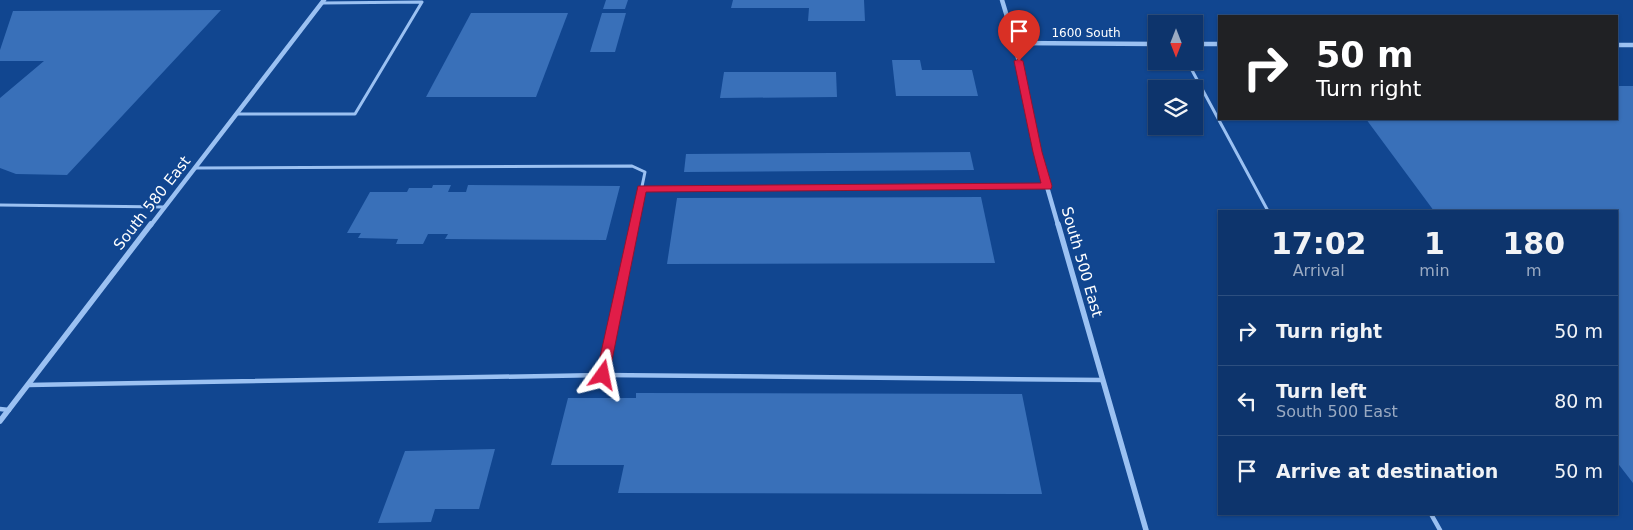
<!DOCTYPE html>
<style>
body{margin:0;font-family:"DejaVu Sans",sans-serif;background:#163c72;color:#f1f3f6;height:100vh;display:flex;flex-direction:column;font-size:19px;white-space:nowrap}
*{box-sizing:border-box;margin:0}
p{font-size:16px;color:#9aaac2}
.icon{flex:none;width:28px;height:28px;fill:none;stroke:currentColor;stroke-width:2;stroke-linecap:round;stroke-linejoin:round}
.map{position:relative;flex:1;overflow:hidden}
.details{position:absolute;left:1218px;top:210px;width:400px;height:305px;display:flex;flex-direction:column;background:#0d346c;border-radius:0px;box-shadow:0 1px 4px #0004,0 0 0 1px #2d4f7f}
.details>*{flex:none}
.guide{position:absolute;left:1218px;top:15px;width:400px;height:105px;border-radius:0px;box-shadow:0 1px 4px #0004,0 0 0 1px #2d4f7f;background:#202124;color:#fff;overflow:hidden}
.needle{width:32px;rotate:180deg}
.tools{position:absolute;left:1148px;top:15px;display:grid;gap:10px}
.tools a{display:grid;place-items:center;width:55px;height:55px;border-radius:0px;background:#0d346c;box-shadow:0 1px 4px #0004,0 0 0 1px #2d4f7f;font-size:25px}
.pin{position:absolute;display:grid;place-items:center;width:42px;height:42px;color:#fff;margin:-51px -21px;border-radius:50% 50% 50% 0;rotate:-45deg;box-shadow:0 0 5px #0007}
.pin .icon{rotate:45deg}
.me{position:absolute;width:55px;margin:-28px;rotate:12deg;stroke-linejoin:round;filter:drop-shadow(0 0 4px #0008)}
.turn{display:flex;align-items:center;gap:18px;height:105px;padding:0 15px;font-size:22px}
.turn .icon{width:65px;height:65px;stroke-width:2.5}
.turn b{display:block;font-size:35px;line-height:42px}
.eta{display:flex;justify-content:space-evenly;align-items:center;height:85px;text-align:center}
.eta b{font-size:30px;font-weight:800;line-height:35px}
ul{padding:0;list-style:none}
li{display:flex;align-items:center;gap:15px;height:70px;padding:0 15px;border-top:1px solid #2d4f7f}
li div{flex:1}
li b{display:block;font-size:19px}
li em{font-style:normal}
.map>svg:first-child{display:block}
</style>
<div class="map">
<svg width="1633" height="530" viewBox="0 0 1633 530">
<rect width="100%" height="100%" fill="#114690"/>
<g fill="#3970b9">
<path d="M606,0H628L625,9H603Z"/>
<path d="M733,0H864L865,21H808L809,8H731Z"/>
<path d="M221,10L67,175L16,174L0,168V98L44,61H0V50L13,11Z"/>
<path d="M471,13H568L536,97H426Z"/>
<path d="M602,13H626L615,52H590Z"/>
<path d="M892,60H920L922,70H972L978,96H896Z"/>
<path d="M724,72H836L837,97L720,98Z"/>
<path d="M1616,86H1633V483L1616,461V211H1434L1366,119H1616Z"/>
<path d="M970,152L974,170L684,172L686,154Z"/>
<path d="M433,185H451L448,192H466L468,185L620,186L606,240L445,239L448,234H428L423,244H396L398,239L358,238L361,233H347L370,192H407L409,188H432Z"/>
<path d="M981,197L995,263L667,264L677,198Z"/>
<path d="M636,393L1022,394L1042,494L618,493L624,465H551L568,398H636Z"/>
<path d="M495,449L479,509H435L431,522L378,523L405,451Z"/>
</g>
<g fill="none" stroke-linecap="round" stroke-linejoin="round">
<g stroke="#9bc1f2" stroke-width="3">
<path d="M1187,61L1268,211"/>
<path d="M236,114H355L422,2L322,3"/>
<path d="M195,168L632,166L645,172L634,225"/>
<path d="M642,189L1047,187"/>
<path d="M0,205L165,207"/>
</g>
<g stroke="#9bc1f2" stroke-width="4.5">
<path d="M603,375L1103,380"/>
<path d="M28,385L603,375L634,224"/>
<path d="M0,409L9,410"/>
<path d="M1431,514L1440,530"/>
</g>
<g stroke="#9bc1f2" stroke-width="4.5">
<path d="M1002,0L1015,43L1037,152L1058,225"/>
<path d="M1015,43L1156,44"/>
<path d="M1194,44H1219"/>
<path d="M1616,45H1633"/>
<path d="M151,225L324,0"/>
</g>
<g stroke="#9bc1f2" stroke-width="5.5">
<path d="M1058,224L1146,530"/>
<path d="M0,421L151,224"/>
</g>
</g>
<path fill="#e11d48" stroke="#92132f" d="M1019,59L1023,61L1042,152L1052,186L1051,189L646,192L609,375L607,378H598L596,375L638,186L1041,183L1033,152L1014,61Z"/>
<g text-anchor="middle" stroke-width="4" stroke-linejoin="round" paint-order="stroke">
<g font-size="12" fill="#fff" stroke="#114690">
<text x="1086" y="37">1600 South</text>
</g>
<g font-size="15" fill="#fff" stroke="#114690">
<text transform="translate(152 203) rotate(-52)" y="5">South 580 East</text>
<text transform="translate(1082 262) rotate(74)" y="5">South 500 East</text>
</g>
</g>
</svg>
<div class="tools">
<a><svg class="needle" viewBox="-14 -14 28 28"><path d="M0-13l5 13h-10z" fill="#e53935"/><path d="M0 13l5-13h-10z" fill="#9aaac2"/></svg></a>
<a><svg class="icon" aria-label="layers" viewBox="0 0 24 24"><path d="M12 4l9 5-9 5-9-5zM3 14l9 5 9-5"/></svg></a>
</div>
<div class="pin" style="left:1019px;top:61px;background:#d93025"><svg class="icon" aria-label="arrive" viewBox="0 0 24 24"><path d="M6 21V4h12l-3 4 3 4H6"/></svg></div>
<svg class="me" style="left:603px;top:375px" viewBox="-20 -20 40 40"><path d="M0-17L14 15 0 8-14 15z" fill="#e11d48" stroke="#fff" stroke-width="4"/></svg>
<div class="guide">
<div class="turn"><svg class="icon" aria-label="right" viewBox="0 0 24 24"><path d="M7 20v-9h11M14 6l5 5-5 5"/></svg><div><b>50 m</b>Turn right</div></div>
</div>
<section class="details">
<div class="eta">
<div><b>17:02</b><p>Arrival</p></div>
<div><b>1</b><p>min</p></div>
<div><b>180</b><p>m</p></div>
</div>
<ul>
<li><svg class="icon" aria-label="right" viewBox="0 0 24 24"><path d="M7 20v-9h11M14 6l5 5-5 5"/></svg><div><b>Turn right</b></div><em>50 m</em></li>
<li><svg class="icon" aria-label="left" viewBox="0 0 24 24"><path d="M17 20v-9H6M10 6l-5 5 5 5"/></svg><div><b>Turn left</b><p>South 500 East</p></div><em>80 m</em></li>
<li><svg class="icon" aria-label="arrive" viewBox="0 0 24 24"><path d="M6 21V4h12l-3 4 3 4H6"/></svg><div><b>Arrive at destination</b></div><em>50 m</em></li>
</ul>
</section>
</div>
